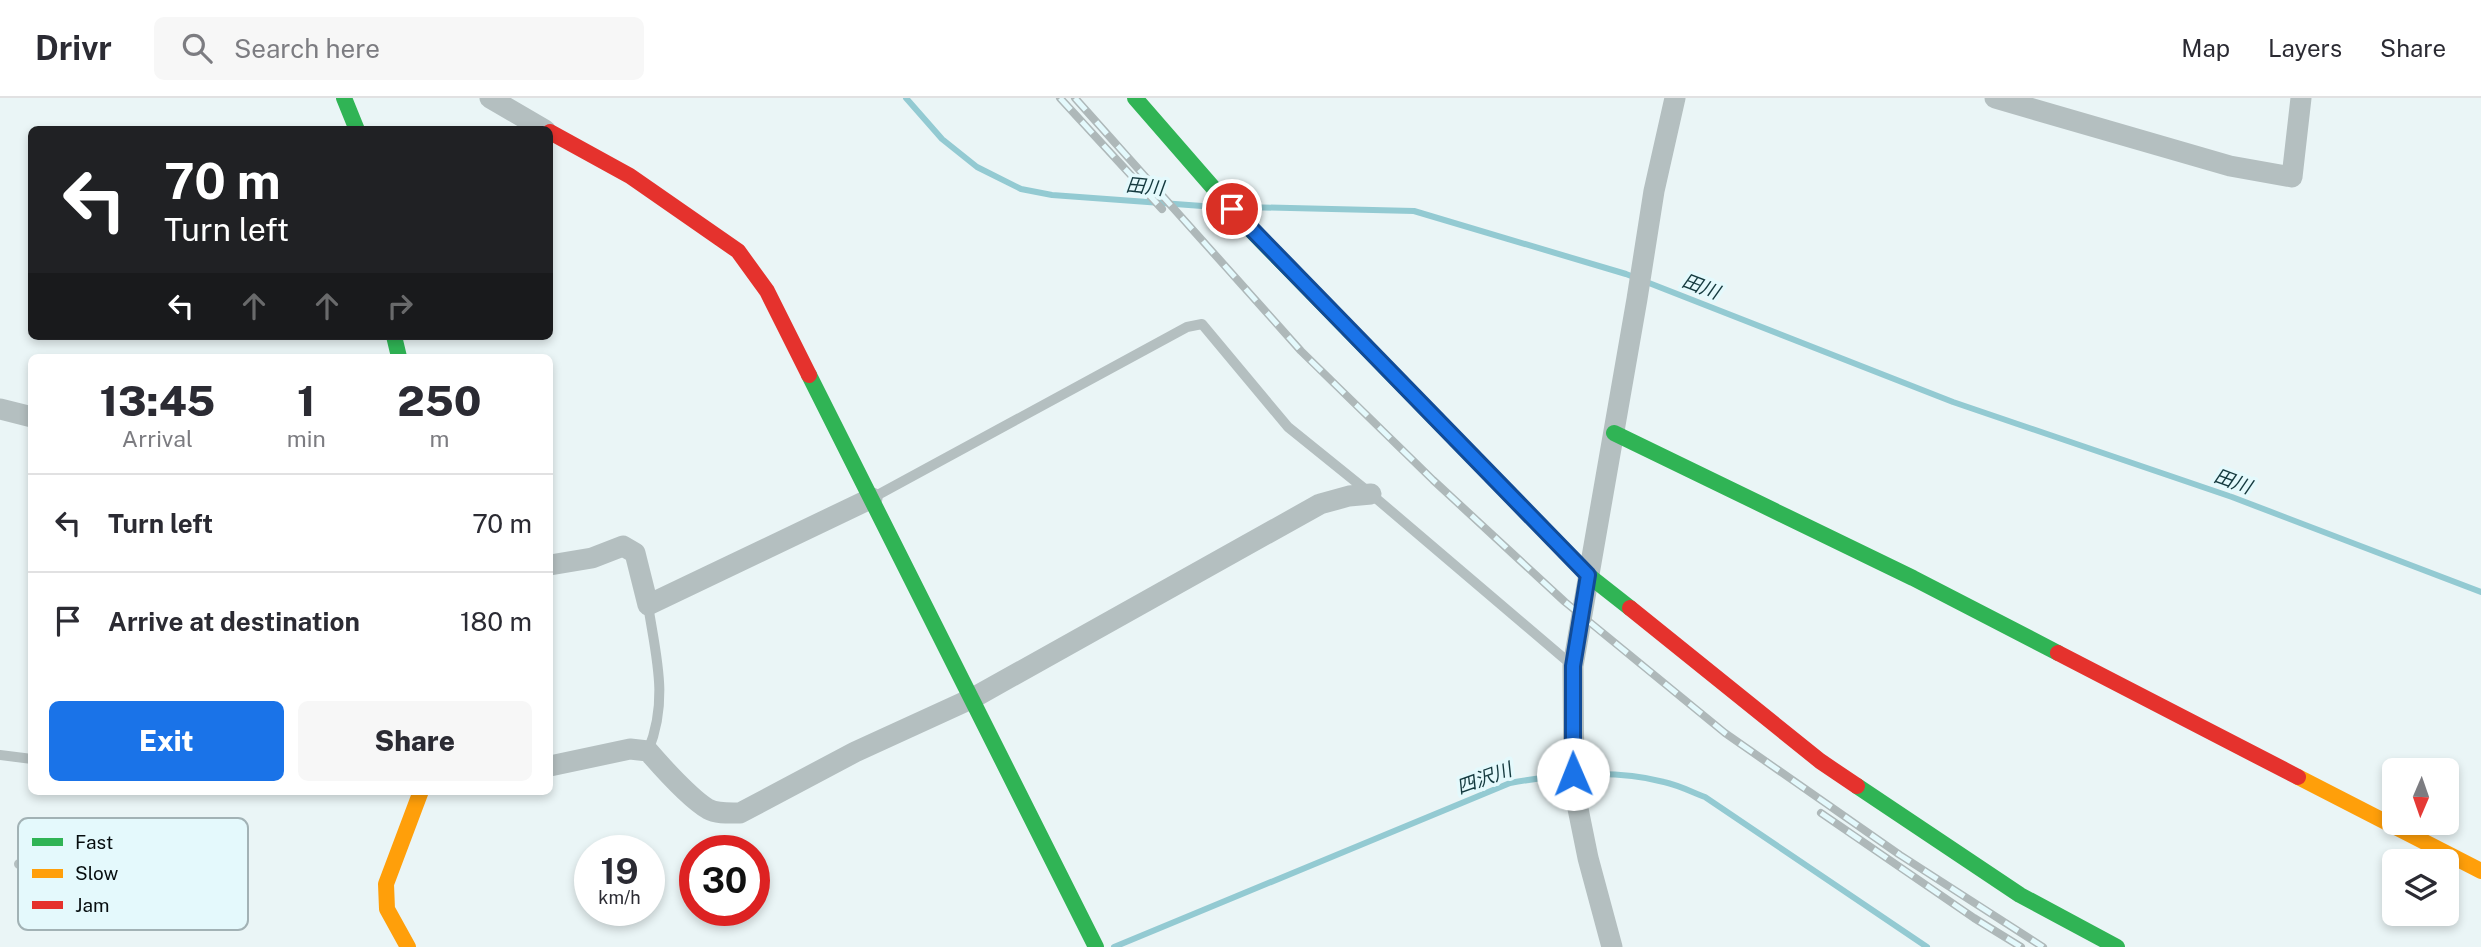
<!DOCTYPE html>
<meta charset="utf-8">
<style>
body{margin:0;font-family:"Public Sans","Noto Sans JP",sans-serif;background:#f7f7f7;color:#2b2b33;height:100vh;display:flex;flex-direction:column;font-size:26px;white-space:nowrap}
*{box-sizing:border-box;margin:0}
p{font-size:23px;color:#7c7c81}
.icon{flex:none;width:38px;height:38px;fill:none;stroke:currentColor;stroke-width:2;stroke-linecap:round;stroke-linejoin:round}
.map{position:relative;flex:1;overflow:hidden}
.details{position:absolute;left:28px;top:256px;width:525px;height:441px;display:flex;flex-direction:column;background:#fff;border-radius:10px;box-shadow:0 4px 10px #0003}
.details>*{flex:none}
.banner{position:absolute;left:28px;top:28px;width:525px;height:214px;border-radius:10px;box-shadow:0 4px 10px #0003;background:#202124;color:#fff;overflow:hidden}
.needle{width:46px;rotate:182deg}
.fabs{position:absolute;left:2382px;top:660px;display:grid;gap:14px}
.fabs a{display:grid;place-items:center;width:77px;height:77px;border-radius:10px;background:#fff;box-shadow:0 4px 10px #0003;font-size:35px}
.speed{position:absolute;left:574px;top:737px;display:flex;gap:14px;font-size:35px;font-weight:700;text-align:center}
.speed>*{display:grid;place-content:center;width:91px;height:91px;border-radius:50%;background:#fff;box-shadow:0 4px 10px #0003;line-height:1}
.speed small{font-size:18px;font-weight:400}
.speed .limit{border:10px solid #d22;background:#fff;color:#111}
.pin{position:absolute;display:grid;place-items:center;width:60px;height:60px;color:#fff;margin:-30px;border:4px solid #fff;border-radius:50%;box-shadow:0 2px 7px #0007}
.me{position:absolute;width:77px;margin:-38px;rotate:359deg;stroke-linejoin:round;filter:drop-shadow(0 0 5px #0008)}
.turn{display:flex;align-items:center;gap:24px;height:147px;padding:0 21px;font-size:32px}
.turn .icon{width:91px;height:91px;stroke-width:2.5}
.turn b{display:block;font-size:49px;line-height:60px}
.lanes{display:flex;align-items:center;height:66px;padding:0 21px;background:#0003;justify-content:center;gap:35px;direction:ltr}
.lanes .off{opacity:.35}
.eta{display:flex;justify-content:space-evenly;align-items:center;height:119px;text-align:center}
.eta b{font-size:42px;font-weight:800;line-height:49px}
.button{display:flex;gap:14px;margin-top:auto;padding:14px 21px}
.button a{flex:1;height:80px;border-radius:10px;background:#1a73e8;color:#fff;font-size:28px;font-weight:800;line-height:80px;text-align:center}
.button a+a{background:#f7f7f7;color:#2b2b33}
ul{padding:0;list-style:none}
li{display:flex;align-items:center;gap:21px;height:98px;padding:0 21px;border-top:2px solid #e1e1e2}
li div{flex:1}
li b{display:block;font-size:26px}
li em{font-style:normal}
header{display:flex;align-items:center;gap:42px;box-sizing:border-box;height:98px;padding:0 35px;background:#fff;border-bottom:2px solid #e1e1e2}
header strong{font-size:33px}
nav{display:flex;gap:38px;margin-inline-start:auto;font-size:24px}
.search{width:490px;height:63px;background:#f7f7f7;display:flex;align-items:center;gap:18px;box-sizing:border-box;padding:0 24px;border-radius:10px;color:#7c7c81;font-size:26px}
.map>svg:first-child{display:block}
</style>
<header>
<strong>Drivr</strong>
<div class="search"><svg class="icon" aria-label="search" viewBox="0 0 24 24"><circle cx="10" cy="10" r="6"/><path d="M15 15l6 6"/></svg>Search here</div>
<nav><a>Map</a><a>Layers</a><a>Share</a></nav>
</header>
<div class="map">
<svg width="2481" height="849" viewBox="0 0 2481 849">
<rect width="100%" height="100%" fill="#eaf5f6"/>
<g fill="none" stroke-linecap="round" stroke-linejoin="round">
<g stroke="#93cad2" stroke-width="6">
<path d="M906,0L942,41L977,69L1021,91L1052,97L1216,109"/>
<path d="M1244,109L1414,113L1626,176L1953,304L2232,399L2481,494"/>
<path d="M1114,849L1510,685C1560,676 1614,671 1664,684C1678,687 1692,694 1705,699L1927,849"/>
</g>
<g stroke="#b4bfc0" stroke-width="10">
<path d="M874,399L1187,229L1202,226L1288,329L1371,396L1573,568"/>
<path d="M648,507C656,559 669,602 648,653"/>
<path d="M0,657L32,661"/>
<path d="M19,766L29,772H58L75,780L92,779L144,762L177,763"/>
</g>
<g stroke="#b4bfc0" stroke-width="21">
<path d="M490,0L545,32"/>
<path d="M1995,0L2230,68L2292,79L2301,0"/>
<path d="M0,311L32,319"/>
<path d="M550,467L592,460L623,448L635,455L648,507L872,400"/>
<path d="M550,668L630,651L648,653C661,668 691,701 708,711C717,716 730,715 740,715L855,654L973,600L1320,406L1349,398L1371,396"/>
<path d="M1612,849L1588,760L1574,691L1573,568L1637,201L1654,93L1675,0"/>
</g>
<g stroke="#30b455" stroke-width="16">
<path d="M344,0L357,32"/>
<path d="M1135,0L1243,124L1588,477L1630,510"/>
<path d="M394,238L399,259"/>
<path d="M809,277L1096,849"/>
<path d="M1614,335L1913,480L2058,555"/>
<path d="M1857,688L2020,797L2117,849"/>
</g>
<g stroke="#ff9f0a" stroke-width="16">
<path d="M2298,679L2481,773"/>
<path d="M408,849L387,811L386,786L421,693"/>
</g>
<g stroke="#e5322d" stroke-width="16">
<path d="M550,34L630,78L738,153L767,193L809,277"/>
<path d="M1630,510L1820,663L1857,688"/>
<path d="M2058,555L2298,679"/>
</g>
<g stroke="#aeb8b9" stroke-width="8">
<g id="rail">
<path d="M1060,0L1162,111"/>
<path d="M1075,0L1301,253L1433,382L1565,504L1725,635L1900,757L2043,849"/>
<path d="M1821,715L1974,820L2021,849"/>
</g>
</g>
<use href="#rail" stroke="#e4f9fc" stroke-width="5" stroke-dasharray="16" stroke-linecap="butt"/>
</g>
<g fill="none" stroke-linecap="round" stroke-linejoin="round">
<g stroke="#114b97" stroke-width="18">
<path id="route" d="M1232,111L1588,477L1573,568V676"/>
</g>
<use href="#route" stroke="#1a73e8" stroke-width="12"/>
</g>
<g text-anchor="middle" stroke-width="7" stroke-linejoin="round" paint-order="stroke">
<g font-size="19" font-style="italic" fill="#14393e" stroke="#e4f9fc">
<text transform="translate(1145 88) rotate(6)" y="7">田川</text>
<text transform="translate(1701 188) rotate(21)" y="7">田川</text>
<text transform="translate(2233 383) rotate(20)" y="7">田川</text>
<text transform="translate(1484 680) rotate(-20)" y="7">四沢川</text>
</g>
</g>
<rect x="18" y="720" width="230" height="112" rx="10" fill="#e4f9fc" stroke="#a2b2b5" stroke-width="2"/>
<rect x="32" y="740" width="31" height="8" fill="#30b455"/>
<rect x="32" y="771" width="31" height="9" fill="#ff9f0a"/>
<rect x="32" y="803" width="31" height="8" fill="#e5322d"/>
<g font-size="19" fill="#070e0f">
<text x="75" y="751">Fast</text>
<text x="75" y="782">Slow</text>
<text x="75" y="814">Jam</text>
</g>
</svg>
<div class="fabs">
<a><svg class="needle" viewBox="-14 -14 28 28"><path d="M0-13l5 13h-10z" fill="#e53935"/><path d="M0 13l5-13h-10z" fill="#7c7c81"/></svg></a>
<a><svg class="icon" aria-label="layers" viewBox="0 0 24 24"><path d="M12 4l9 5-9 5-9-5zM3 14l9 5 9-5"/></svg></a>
</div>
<div class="speed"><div>19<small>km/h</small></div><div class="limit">30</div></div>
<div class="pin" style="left:1232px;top:111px;background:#d93025"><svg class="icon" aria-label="arrive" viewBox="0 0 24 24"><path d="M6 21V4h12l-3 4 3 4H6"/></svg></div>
<svg class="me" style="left:1573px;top:676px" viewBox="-20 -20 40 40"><circle r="19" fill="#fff"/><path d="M0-13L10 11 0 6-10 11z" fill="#1a73e8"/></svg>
<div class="banner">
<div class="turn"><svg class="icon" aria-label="left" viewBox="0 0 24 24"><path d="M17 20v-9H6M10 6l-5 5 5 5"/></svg><div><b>70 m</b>Turn left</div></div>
<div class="lanes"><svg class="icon" aria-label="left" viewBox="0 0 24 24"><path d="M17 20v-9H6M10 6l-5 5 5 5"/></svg><svg class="icon off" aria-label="ahead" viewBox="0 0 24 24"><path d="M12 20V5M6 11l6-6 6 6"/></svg><svg class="icon off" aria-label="ahead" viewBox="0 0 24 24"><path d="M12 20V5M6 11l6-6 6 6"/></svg><svg class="icon off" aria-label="right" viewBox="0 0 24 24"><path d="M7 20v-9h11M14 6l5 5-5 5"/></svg></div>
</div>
<section class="details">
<div class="eta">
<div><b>13:45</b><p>Arrival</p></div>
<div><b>1</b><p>min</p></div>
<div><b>250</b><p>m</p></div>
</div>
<ul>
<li><svg class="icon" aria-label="left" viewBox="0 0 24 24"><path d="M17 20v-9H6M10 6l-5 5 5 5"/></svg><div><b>Turn left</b></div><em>70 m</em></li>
<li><svg class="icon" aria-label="arrive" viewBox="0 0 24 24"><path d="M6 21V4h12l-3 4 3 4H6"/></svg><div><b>Arrive at destination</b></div><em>180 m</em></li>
</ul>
<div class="button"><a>Exit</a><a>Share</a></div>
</section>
</div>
